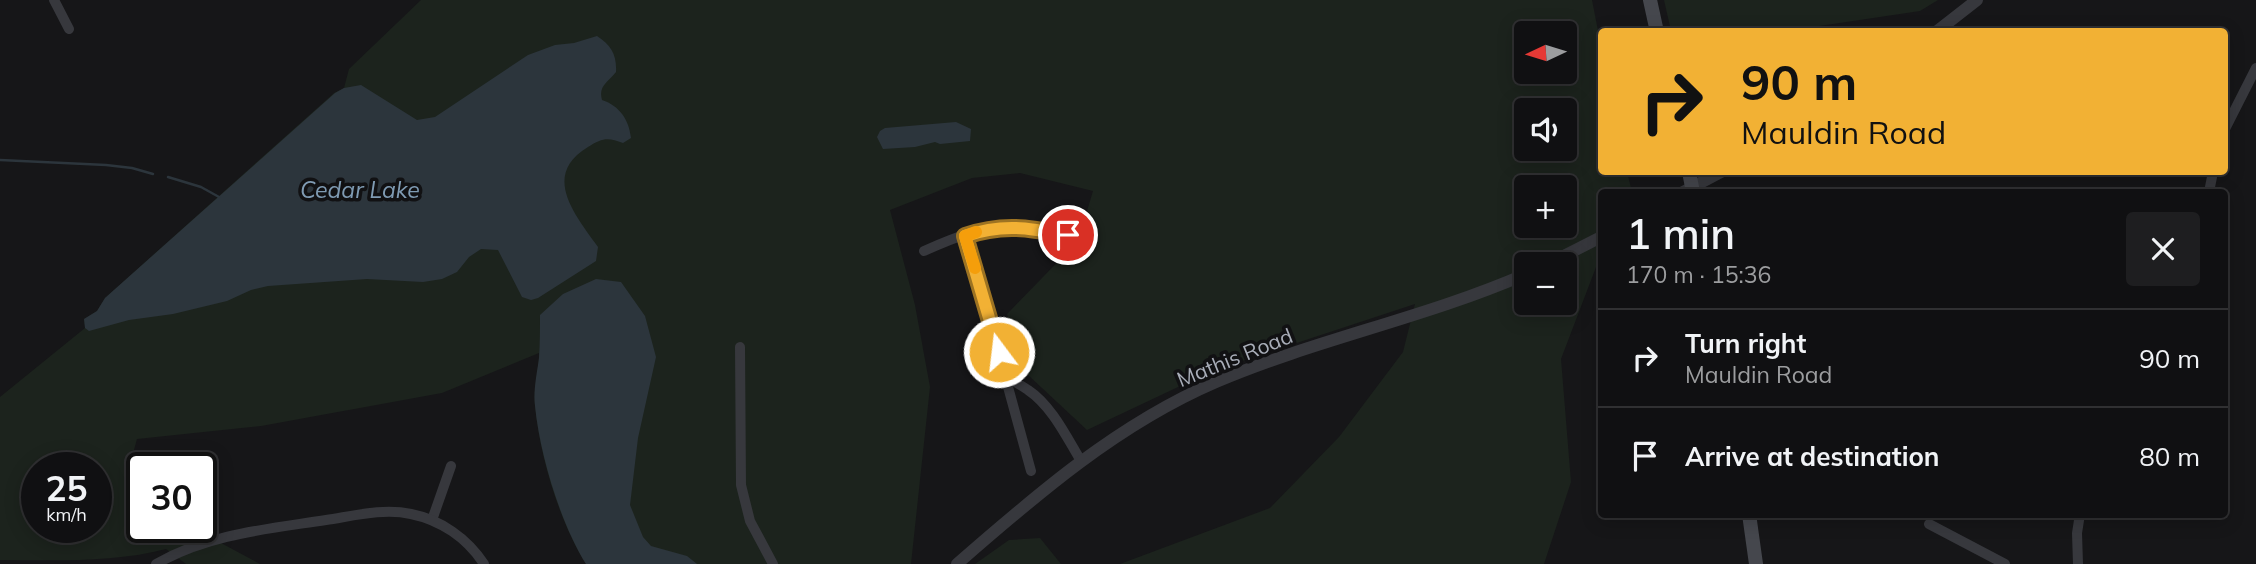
<!DOCTYPE html>
<meta charset="utf-8">
<style>
body{margin:0;font-family:Mulish,sans-serif;background:#1e1e20;color:#f1f3f6;height:100vh;display:flex;flex-direction:column;font-size:26px;white-space:nowrap}
*{box-sizing:border-box;margin:0}
p{font-size:23px;color:#9c9d9f}
.icon{flex:none;width:38px;height:38px;fill:none;stroke:currentColor;stroke-width:2;stroke-linecap:round;stroke-linejoin:round}
.map{position:relative;flex:1;overflow:hidden}
.details{position:absolute;left:1598px;top:189px;width:630px;height:329px;display:flex;flex-direction:column;background:#101012;border-radius:7px;box-shadow:0 4px 18px #0003,0 0 0 2px #303032}
.details>*{flex:none}
.top-card{position:absolute;left:1598px;top:28px;width:630px;height:147px;border-radius:7px;box-shadow:0 4px 18px #0003,0 0 0 2px #303032;background:#f2b134;color:#111;overflow:hidden}
.needle{width:46px;rotate:266deg}
.fabs{position:absolute;left:1514px;top:21px;display:grid;gap:14px}
.fabs a{display:grid;place-items:center;width:63px;height:63px;border-radius:7px;background:#101012;box-shadow:0 4px 18px #0003,0 0 0 2px #303032;font-size:35px}
.speed{position:absolute;left:21px;top:452px;display:flex;gap:14px;font-size:35px;font-weight:700;text-align:center}
.speed>*{display:grid;place-content:center;width:91px;height:91px;border-radius:50%;background:#101012;box-shadow:0 4px 18px #0003,0 0 0 2px #303032;line-height:1}
.speed small{font-size:18px;font-weight:400}
.speed .limit{border:4px solid #111;border-radius:10px;background:#fff;color:#111}
.pin{position:absolute;display:grid;place-items:center;width:60px;height:60px;color:#fff;margin:-30px;border:4px solid #fff;border-radius:50%;box-shadow:0 2px 7px #0007}
.me{position:absolute;width:77px;margin:-38px;rotate:345deg;stroke-linejoin:round;filter:drop-shadow(0 0 5px #0008)}
.turn{display:flex;align-items:center;gap:24px;height:147px;padding:0 28px;font-size:32px}
.turn .icon{width:91px;height:91px;stroke-width:2.5}
.turn b{display:block;font-size:49px;line-height:60px}
.round{display:grid;place-items:center;flex:none;width:74px;height:74px;border-radius:7px;background:#1e1e20}
.headline{display:flex;align-items:center;justify-content:space-between;height:119px;padding:0 28px}
h1{font-size:42px;font-weight:600;line-height:52px}
ul{padding:0;list-style:none}
li{display:flex;align-items:center;gap:21px;height:98px;padding:0 28px;border-top:2px solid #303032}
li div{flex:1}
li b{display:block;font-size:26px}
li em{font-style:normal}
.map>svg:first-child{display:block}
</style>
<div class="map">
<svg width="2256" height="564" viewBox="0 0 2256 564">
<rect width="100%" height="100%" fill="#161618"/>
<g fill="#1c231d" fill-rule="evenodd">
<path d="M421,0H1592L1601,46V172H1627L1632,192H1601V254L1561,359L1571,482L1544,564H1120L1270,508L1339,437L1403,352L1415,304L1212,371L1087,430L1027,374L1007,314L1078,241L1093,191L1020,173L972,178L890,210L915,305L930,387L911,564H586C559,521 540,457 535,406C533,389 539,370 539,353L442,393L261,426L137,439C132,458 123,481 142,494V527H191L260,564H186L166,549C113,563 55,560 0,560V397L85,328L84,319L97,311L105,298L334,93L344,88L349,69ZM1526,33H1564V72H1526ZM1526,110H1564V149H1526ZM1526,187H1564V226H1526ZM1526,264H1564V303H1526ZM37,467H96V527H37Z"/>
<path d="M1664,0H1938L1920,11L1786,31H1671Z"/>
<path d="M1040,538L1061,564H975L1009,540Z"/>
</g>
<g fill="#2c353c">
<path d="M597,36C611,45 617,55 616,72C608,82 598,86 602,100C620,106 629,120 631,138L623,143C608,137 602,138 588,147C541,175 575,215 598,247L596,261L538,298L531,300L522,297L498,250L481,249L469,257L457,272L442,279L423,282L367,279L268,286L251,290L227,301L173,314L129,320L89,331L85,328L84,319L97,311L105,298L335,93L344,88L361,85L417,120L435,117L528,55L555,45L574,43Z"/>
<path d="M956,122L971,129L970,141L940,144L935,142L915,147L883,149L877,137L880,131L885,128Z"/>
<path d="M596,279L621,282L645,316L656,357L638,438L630,505L643,537L651,546L687,556L697,564H586C560,522 540,455 535,406C533,391 537,373 539,358C540,343 540,329 540,315L563,294Z"/>
</g>
<g fill="none" stroke-linecap="round" stroke-linejoin="round">
<g stroke="#2c353c" stroke-width="2.5">
<path d="M0,160L106,165L132,168L153,174"/>
<path d="M168,177L201,187L219,197"/>
</g>
<g stroke="#37383d" stroke-width="10">
<path d="M54,0L69,29"/>
<path d="M2224,131L2256,68"/>
<path d="M2209,192L2213,172"/>
<path d="M965,236L1005,376C1013,381 1021,385 1028,390C1052,406 1067,438 1081,461"/>
<path d="M924,251C953,238 986,224 1019,227C1035,228 1052,232 1068,235"/>
<path d="M740,347L741,485L750,521L773,564"/>
<path d="M1005,376L1031,471"/>
<path d="M432,520L451,466"/>
<path d="M1929,524L2005,564"/>
<path d="M156,564C208,534 268,529 326,520C353,516 383,508 411,514C441,520 467,538 484,564"/>
<path d="M2078,564L2077,533L2080,514"/>
</g>
<g stroke="#37383d" stroke-width="12">
<path d="M1936,32L1977,0"/>
<path d="M1683,192L1721,172"/>
<path d="M1548,264L1601,237"/>
<path d="M957,564C1036,495 1118,424 1216,382C1317,339 1425,318 1526,274"/>
</g>
<g stroke="#45474d" stroke-width="14">
<path d="M1650,0L1657,32"/>
<path d="M1689,172L1693,192"/>
<path d="M1749,514L1756,564"/>
</g>
</g>
<g fill="none" stroke-linecap="round" stroke-linejoin="round">
<g stroke="#9d7322" stroke-width="18">
<path id="route" d="M999,352L965,236C1003,223 1029,228 1068,235"/>
</g>
<use href="#route" stroke="#f2b134" stroke-width="12"/>
<path stroke="#f59e0b" stroke-width="12" d="M975,268L965,236L976,232"/>
</g>
<g text-anchor="middle" stroke-width="7" stroke-linejoin="round" paint-order="stroke">
<g font-size="21" fill="#a8adb8" stroke="#111113">
<text transform="translate(1235 358) rotate(-22)" y="7">Mathis Road</text>
</g>
<g font-size="23" font-style="italic" fill="#7f9bb3" stroke="#111113">
<text x="360" y="198">Cedar Lake</text>
</g>
</g>
</svg>
<div class="fabs">
<a><svg class="needle" viewBox="-14 -14 28 28"><path d="M0-13l5 13h-10z" fill="#e53935"/><path d="M0 13l5-13h-10z" fill="#9c9d9f"/></svg></a>
<a><svg class="icon" aria-label="sound" viewBox="0 0 24 24"><path d="M4 9h4l5-4v14l-5-4H4zM17 9q2 3 0 6"/></svg></a>
<a>+</a>
<a>−</a>
</div>
<div class="speed"><div>25<small>km/h</small></div><div class="limit">30</div></div>
<div class="pin" style="left:1068px;top:235px;background:#d93025"><svg class="icon" aria-label="arrive" viewBox="0 0 24 24"><path d="M6 21V4h12l-3 4 3 4H6"/></svg></div>
<svg class="me" style="left:999px;top:352px" viewBox="-20 -20 40 40"><circle r="17" fill="#f2b134" stroke="#fff" stroke-width="3"/><path d="M0-11L8 9 0 5-8 9z" fill="#fff"/></svg>
<div class="top-card">
<div class="turn"><svg class="icon" aria-label="right" viewBox="0 0 24 24"><path d="M7 20v-9h11M14 6l5 5-5 5"/></svg><div><b>90 m</b>Mauldin Road</div></div>
</div>
<section class="details">
<div class="headline"><div><h1>1 min</h1><p>170 m · 15:36</p></div><a class="round"><svg class="icon" aria-label="close" viewBox="0 0 24 24"><path d="M6 6l12 12M18 6L6 18"/></svg></a></div>
<ul>
<li><svg class="icon" aria-label="right" viewBox="0 0 24 24"><path d="M7 20v-9h11M14 6l5 5-5 5"/></svg><div><b>Turn right</b><p>Mauldin Road</p></div><em>90 m</em></li>
<li><svg class="icon" aria-label="arrive" viewBox="0 0 24 24"><path d="M6 21V4h12l-3 4 3 4H6"/></svg><div><b>Arrive at destination</b></div><em>80 m</em></li>
</ul>
</section>
</div>
